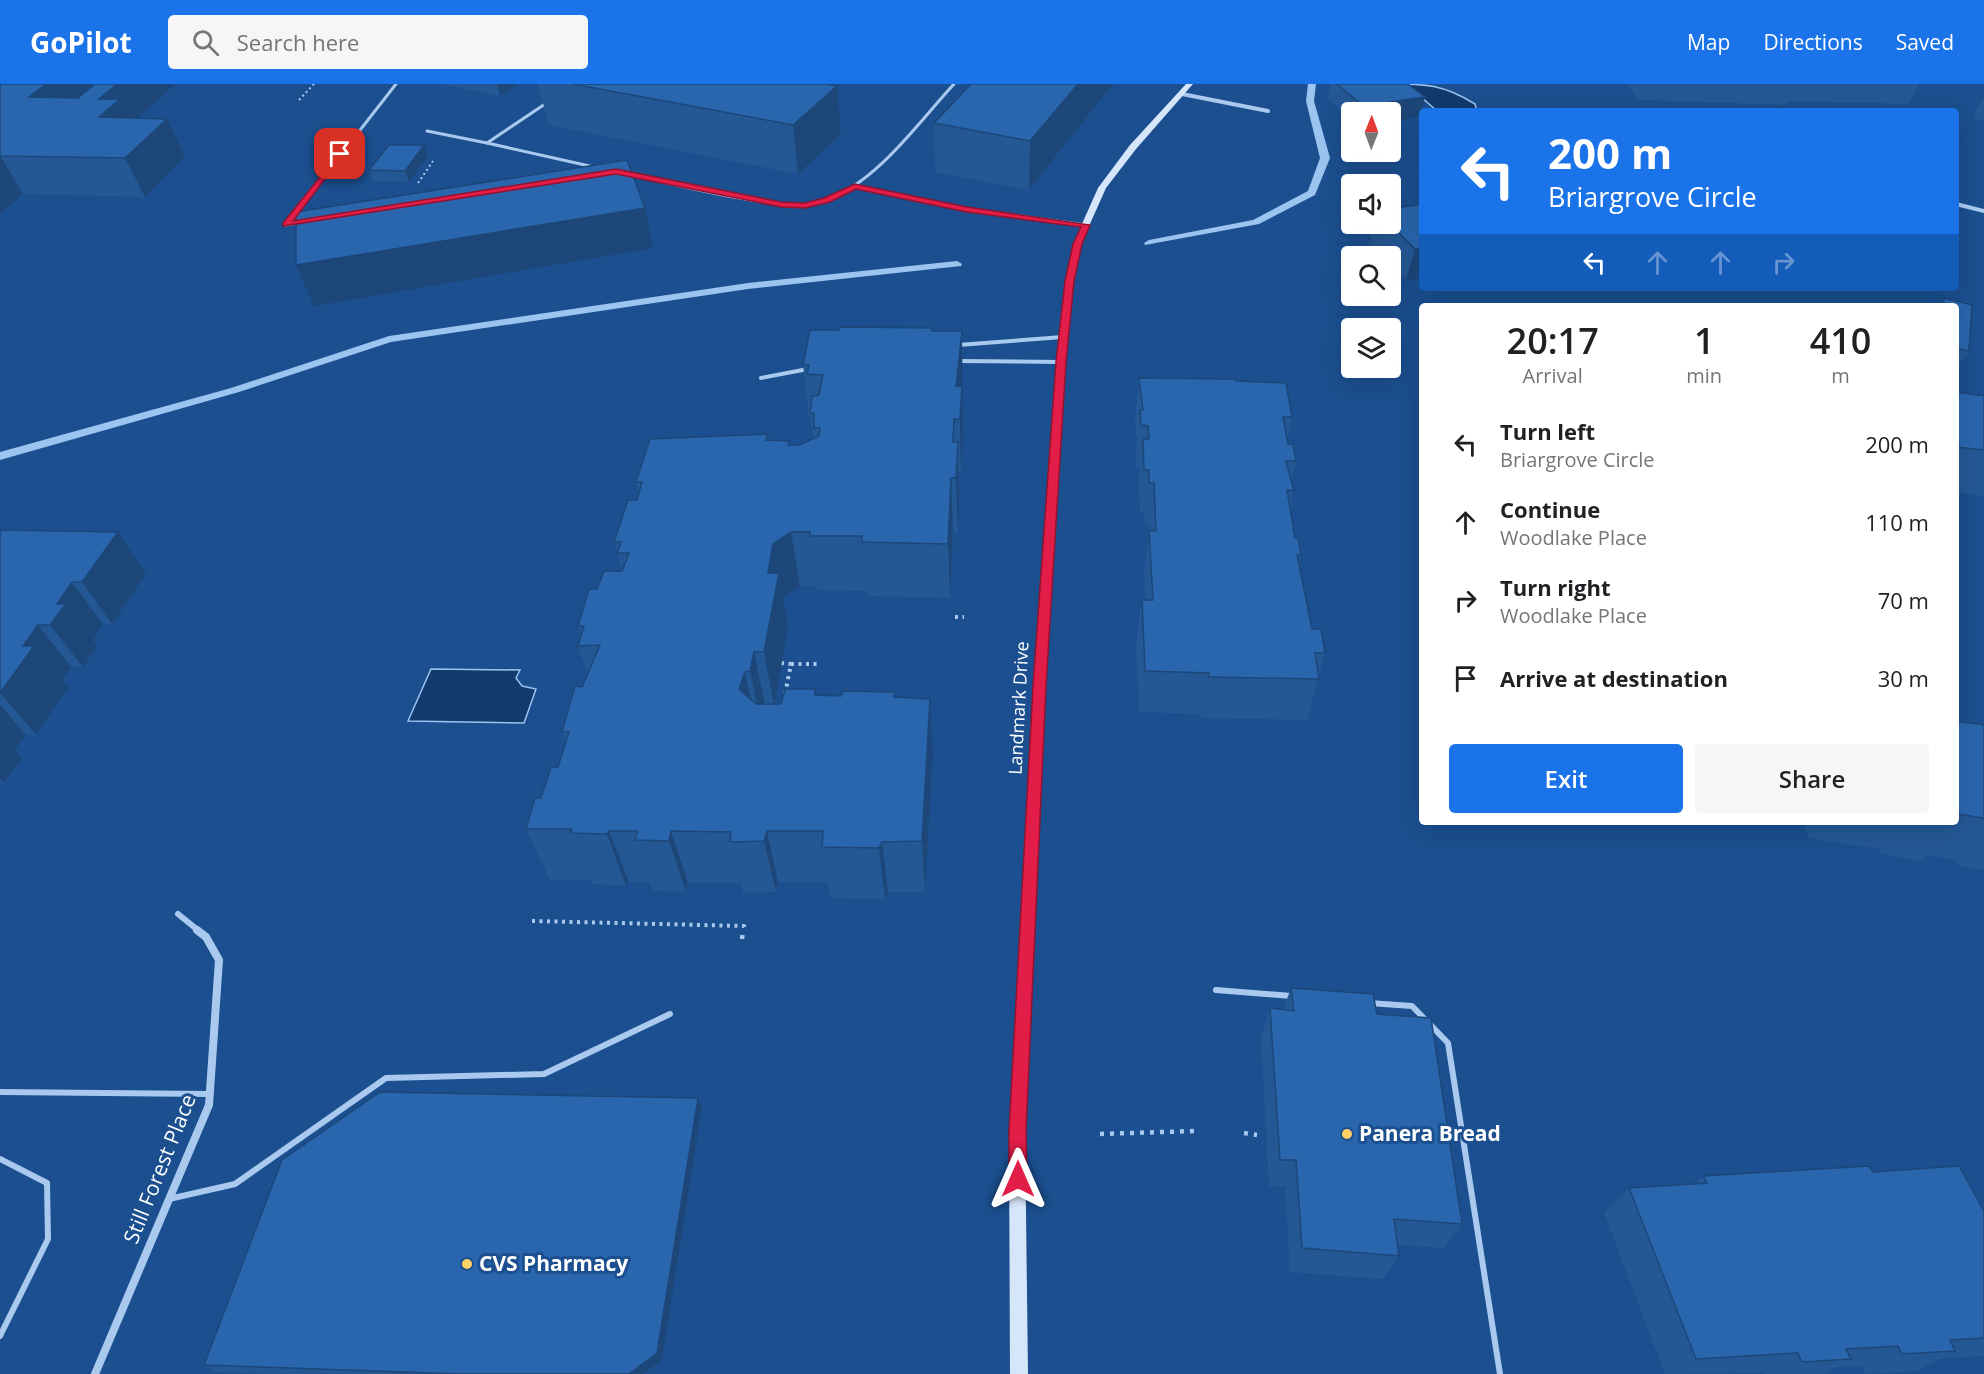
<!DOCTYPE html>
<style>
body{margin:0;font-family:"Open Sans",sans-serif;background:#f6f6f6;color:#202124;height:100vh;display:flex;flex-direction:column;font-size:22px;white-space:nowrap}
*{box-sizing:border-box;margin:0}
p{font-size:20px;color:#757577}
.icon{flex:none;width:33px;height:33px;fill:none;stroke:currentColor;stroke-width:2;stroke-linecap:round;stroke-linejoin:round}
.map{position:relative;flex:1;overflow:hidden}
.details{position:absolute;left:1419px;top:219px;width:540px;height:522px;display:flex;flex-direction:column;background:#fff;border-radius:6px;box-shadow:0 6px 24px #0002}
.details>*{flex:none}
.top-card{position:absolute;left:1419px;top:24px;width:540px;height:183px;border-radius:6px;box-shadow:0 6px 24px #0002;background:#1a73e8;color:#fff;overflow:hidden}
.needle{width:39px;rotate:1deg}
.buttons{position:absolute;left:1341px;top:18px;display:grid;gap:12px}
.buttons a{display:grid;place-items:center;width:60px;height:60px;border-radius:6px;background:#fff;box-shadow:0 6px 24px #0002;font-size:30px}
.pin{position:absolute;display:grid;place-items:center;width:51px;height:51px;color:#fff;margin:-26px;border-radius:12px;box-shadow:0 3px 9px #0006}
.me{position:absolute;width:66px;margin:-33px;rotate:0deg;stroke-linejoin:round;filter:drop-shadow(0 0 4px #0008)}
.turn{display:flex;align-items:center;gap:21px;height:126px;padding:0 30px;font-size:27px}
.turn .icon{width:78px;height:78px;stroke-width:2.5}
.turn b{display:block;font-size:42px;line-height:51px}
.lanes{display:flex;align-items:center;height:57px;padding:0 30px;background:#0003;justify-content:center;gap:30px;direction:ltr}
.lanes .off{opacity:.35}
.eta{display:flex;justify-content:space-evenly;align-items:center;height:102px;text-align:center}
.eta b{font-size:36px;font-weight:600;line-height:42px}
.cta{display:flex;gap:12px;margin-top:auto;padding:12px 30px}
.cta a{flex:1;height:69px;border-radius:6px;background:#1a73e8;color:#fff;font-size:24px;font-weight:600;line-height:69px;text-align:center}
.cta a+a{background:#f6f6f6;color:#202124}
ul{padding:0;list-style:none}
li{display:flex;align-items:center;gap:18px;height:78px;padding:0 30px}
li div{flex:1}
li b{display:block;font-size:22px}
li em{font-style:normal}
header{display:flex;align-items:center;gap:36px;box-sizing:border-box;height:84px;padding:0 30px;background:#1a73e8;color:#fff}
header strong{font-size:28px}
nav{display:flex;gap:33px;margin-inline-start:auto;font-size:21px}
.search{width:420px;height:54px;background:#f6f6f6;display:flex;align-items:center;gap:15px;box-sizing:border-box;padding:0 21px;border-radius:6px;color:#757577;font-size:22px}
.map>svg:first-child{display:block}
</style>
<header>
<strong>GoPilot</strong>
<div class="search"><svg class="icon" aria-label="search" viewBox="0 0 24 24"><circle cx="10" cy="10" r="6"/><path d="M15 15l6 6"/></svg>Search here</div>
<nav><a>Map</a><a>Directions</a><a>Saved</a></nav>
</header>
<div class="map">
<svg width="1984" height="1290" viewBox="0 0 1984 1290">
<rect width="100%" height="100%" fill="#1b4f8f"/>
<g fill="#123a6d" stroke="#9cc4f0" stroke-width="1.5">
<path d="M1388,0C1426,0 1443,0 1475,20L1477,27H1437L1421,13Z"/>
<path d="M431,585L520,586L516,594L522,602L536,605L524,639L408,637Z"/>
</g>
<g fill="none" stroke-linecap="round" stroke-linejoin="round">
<g fill="#9cc4f0" fill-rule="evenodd">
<path d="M1308,0H1316L1314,17L1330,74L1315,111L1259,140L1145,161L1144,159L1149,156L1253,136L1308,107L1320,74L1306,17Z"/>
<path d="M957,177L962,180L961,182L748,205L391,258L239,308L0,376V368L231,304L389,252L748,199Z"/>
</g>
<g stroke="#a9c9ee" stroke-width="2" stroke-dasharray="2 3" stroke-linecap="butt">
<path d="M299,16L314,0"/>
<path d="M418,99L433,77"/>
</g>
<g stroke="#a9c9ee" stroke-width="4" stroke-dasharray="3 4.5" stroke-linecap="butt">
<path d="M955,533H964"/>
<path d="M781,579L791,580L785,610"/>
<path d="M791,580H819"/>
<path d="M532,837L744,842L743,847"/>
</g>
<g stroke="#a9c9ee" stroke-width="4.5" stroke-dasharray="4 6" stroke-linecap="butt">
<path d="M742,855L743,846"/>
<path d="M1244,1049L1257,1051"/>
<path d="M1100,1050L1194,1047"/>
</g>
<g stroke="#a9c9ee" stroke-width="3">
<path d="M548,18L487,59L594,83"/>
<path d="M427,47L487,59"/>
<path d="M626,90C671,99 786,131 825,117C878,97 917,40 954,0"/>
<path d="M855,102L967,125L1086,141"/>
<path d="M303,138L286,141L396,0"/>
</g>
<g stroke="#a9c9ee" stroke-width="4">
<path d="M958,261L1063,253"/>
<path d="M957,277L1060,278"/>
<path d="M761,294L808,285"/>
</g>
<g stroke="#a9c9ee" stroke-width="6">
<path d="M1216,906L1292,912"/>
<path d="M1369,919L1412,922L1448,959L1500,1290"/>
<path d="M0,1008L209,1010"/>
<path d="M0,1075L47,1099L48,1155L0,1252"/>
<path d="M169,1115L235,1100L386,994L544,990L670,930"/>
</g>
<g stroke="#a9c9ee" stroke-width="4">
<path d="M1182,10L1268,27"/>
<path d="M1956,120L1984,127"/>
</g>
<path stroke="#a9c9ee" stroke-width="6" d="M178,830L199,847"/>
<path stroke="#a9c9ee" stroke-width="8" d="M95,1290L209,1021L219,876L206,853L197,846"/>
<path fill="#d6e6fa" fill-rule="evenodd" d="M1186,0H1193L1136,65L1106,104L1081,160L1073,197L1066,278L1046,602L1025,1048L1028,1290H1010L1009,1048L1034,602L1056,278L1065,197L1073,160L1098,104L1130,61Z"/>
</g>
<g fill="#245895">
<path d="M0,0L138,34L167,35L185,72L145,113L23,110L0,130Z"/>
<path d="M442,0H518L500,12Z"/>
<path d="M538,0H826L837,2L841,50L798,90L549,41Z"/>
<path d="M1113,0L1029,106L935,88L934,39Z"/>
<path d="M1330,0H1408L1425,13L1419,33L1390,38V28H1352V36L1328,15Z"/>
<path d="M1628,0H1919L1909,20L1787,17L1785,21L1637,16Z"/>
<path d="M1984,13V37L1972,34Z"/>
<path d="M424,61L428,72L409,98L373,97L369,86Z"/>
<path d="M1421,116H1422V194L1406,196L1390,180V172H1383L1370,158L1374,140H1390L1420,121Z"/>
<path d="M1944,214L1972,221L1969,267L1961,278L1956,277V222H1940Z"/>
<path d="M933,247L963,300L962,309L963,355L961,388H959V412L958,449L953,448L950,514L868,512L867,507L817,506V502H800L783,514L788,543L774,620H781L815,605L816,611L930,615L933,668L925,808H888L885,815L831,814L828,798H778L776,808L743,809L741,799H688L686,808L653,807L650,798H629L626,802L592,800L591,796H550L526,745L558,683L566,657L562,648L588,589L578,562L581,552L578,542L597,505L622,487L614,458L637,416L639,408L636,398L767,350L768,356L789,357L790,361H800L813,354L811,334H809L803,281Z"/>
<path d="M1139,294L1236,297L1292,333L1287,356L1288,360L1296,377L1291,398L1294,407L1290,424L1295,454L1301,471L1299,481L1312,545L1325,569L1307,636L1201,634V630L1139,628L1136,558L1142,516H1145L1144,489L1149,450V441H1145L1144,428H1140L1139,396L1140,383H1136V367L1137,355L1135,335Z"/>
<path d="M1956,308L1984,312V412L1956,408Z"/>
<path d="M0,446L146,490L112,540H103L93,556L97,562L83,583H71L62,596L68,604L36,651H26L15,666L22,674L4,699H0Z"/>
<path d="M1956,637L1984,641V786L1959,782L1956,776L1927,771L1922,777L1881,770L1879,765L1808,754L1804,738H1956Z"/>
<path d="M1291,904L1377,930L1462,1140L1444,1164L1398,1161L1399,1172L1383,1195L1290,1188L1285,1102H1269L1261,953L1270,924L1283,926Z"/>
<path d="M698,1014L702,1023L662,1276L644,1290H268L216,1288L204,1281Z"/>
<path d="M1873,1088L1984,1127V1272L1940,1275L1916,1287L1865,1290L1861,1282L1837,1283L1825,1290H1765V1289L1665,1290L1604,1129L1629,1104L1695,1100L1703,1092Z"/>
</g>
<g fill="#1d4779">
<path d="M46,0H94L50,51L29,13Z"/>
<path d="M117,0H176L132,39L99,33V15Z"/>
<path d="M497,0H518L500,12Z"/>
<path d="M1078,0H1113L1029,106L1030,57Z"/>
<path d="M837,2L841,50L798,90L793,41Z"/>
<path d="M1425,13L1419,33L1390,38V28H1362L1363,22Z"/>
<path d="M167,35L185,72L145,113L125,74Z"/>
<path d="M424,61L428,72L409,98L405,87Z"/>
<path d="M0,71L23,110L0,130Z"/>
<path d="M645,124L653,164L314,222L296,181Z"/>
<path d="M1422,164V194L1406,196L1415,165Z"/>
<path d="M962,247L963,355L961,388L960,335L956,302Z"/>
<path d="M958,358L959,412L958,449L956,394Z"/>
<path d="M951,394L953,448L950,514L948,460Z"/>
<path d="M118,448L146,490L112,540L82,498Z"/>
<path d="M791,448L800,502L783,514L788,543L774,622L764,568L768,489L773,460Z"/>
<path d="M72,498L103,540L93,556L97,562L83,583L50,541L57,520Z"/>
<path d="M38,541L71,583L62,596L68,604L36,651L0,609L23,562Z"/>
<path d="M754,568L765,621L761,641L750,587Z"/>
<path d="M745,588L756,641L739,605Z"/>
<path d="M930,615L933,668L925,808L922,757Z"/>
<path d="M0,621L26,651L15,666L22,674L4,699L0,695Z"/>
<path d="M609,747L629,798L626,802L607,750Z"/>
<path d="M671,747L688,799L686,808L669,757Z"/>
<path d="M767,747L778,798L776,808L764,757Z"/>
<path d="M882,758L888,808L885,815L879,764Z"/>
<path d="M698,1014L702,1023L662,1276L644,1290H629Z"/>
</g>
<g fill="#2a66ad" stroke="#1d4779" stroke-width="1.5">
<path d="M0,0H46L29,13L78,14L95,0H117L99,15H120L99,33L167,35L125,74L0,72Z"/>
<path d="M573,0H826L837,2L793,41Z"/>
<path d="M971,0H1078L1030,57L934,39Z"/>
<path d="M1337,0H1408L1425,13L1363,22Z"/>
<path d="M389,61H424L405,87L369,86Z"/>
<path d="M627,76L645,124L296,181V128Z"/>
<path d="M1422,120V164L1415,165L1390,140V125Z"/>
<path d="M1944,214L1972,221L1969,267L1956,264V222H1944Z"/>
<path d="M840,243L933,244L932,247H962L956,302H962L960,335H954L953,358H958L956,394H951L948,460L862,458V452H810V448H791L773,460L768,489H779L764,568H754L750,587L745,588L739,605L756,620H781L785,605H815V611L841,612L843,607L894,608V613L930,615L922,757L882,758L879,764L822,763L823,747H767L764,757L730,758L731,748L671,747L669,757L635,756L638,747H609L607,750L571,749L572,745H526L535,714H541L551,683H558L569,648H562L575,602L582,603L600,561L578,562L584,542H578L589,505H597L604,487H622L629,469H617L621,458H614L628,416H637L642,398H636L650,355L767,350L766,356L789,357L788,361H800L819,352L820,344H814V329H810L812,312L819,311L823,291L807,290L809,281H803L810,246H839Z"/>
<path d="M1139,294L1235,295L1236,297L1286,299L1292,333H1283L1288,360H1293L1296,377H1286L1294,407L1287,406L1295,454H1298L1301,471H1297L1312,545H1321L1325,569H1315L1319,595L1209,593V589L1145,587L1142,516H1153L1149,447H1156L1154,399H1149V386H1144L1143,355H1149L1148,342L1141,341L1140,326H1143Z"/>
<path d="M1956,308L1984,312V366L1956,363Z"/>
<path d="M0,446L118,448L82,498H72L57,520H66L50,541H38L23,562H34L0,609Z"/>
<path d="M1956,637L1984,641V734L1957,730L1960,737L1956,736Z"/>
<path d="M1291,904L1373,910L1377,930L1431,934L1462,1140L1394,1135L1399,1172L1302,1164L1296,1076H1280L1270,924L1294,927Z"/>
<path d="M380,1008L698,1014L657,1269L629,1290H461L204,1281L282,1076Z"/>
<path d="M1869,1082L1873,1088L1959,1082L1984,1127V1254L1950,1256L1955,1267L1902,1270L1898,1262L1846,1265L1851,1275L1802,1278L1798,1269L1696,1275L1629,1104L1707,1099L1703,1092Z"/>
</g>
<path fill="#e11d48" stroke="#92132f" stroke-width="1.5" d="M340,68L344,70L293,137L616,85L781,118L805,119L824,114L855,100L967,123L1090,141L1082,160L1074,197L1066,278L1046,602L1026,1047L1027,1095L1024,1101L1018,1104L1011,1101L1009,1095V1047L1033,602L1056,278L1065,197L1073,160L1081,143L967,128L856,105L830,118L805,124L781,123L616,90L283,142V139Z"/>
<g fill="#ffd166" stroke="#1b4f8f" stroke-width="2">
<circle cx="1347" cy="1050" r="6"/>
<circle cx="467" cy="1180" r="6"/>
</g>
<g text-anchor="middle" stroke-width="6" stroke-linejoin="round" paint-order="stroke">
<g font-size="18" fill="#fff" stroke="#1b4f8f">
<text transform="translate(1019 624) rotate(-87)" y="6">Landmark Drive</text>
</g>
<g font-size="21" font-weight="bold" fill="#fff" stroke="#1b4f8f" text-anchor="start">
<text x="1359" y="1057">Panera Bread</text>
<text x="479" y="1187">CVS Pharmacy</text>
</g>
<g font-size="21" fill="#fff" stroke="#1b4f8f">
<text transform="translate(160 1085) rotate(-68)" y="7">Still Forest Place</text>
</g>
</g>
</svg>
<div class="buttons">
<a><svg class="needle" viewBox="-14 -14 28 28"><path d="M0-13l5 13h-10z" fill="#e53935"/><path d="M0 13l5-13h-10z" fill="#757577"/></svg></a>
<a><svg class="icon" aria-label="sound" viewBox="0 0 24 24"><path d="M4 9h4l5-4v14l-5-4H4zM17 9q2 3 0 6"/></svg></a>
<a><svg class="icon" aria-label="search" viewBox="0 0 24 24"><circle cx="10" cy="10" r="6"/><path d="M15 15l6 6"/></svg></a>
<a><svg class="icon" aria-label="layers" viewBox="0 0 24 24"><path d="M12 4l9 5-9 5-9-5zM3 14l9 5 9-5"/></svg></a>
</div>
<div class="pin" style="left:340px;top:70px;background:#d93025"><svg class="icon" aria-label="arrive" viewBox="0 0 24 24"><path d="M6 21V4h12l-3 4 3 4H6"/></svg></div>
<svg class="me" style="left:1018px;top:1095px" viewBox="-20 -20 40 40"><path d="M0-17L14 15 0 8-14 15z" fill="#e11d48" stroke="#fff" stroke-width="4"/></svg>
<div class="top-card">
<div class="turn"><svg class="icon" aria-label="left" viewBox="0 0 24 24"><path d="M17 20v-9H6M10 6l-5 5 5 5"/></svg><div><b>200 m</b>Briargrove Circle</div></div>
<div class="lanes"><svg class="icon" aria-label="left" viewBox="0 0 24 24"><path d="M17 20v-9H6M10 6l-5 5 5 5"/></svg><svg class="icon off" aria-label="ahead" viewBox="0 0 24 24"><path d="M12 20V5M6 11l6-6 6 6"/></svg><svg class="icon off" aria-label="ahead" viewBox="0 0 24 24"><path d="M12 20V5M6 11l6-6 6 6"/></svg><svg class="icon off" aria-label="right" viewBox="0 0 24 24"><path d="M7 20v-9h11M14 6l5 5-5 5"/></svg></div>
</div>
<section class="details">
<div class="eta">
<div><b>20:17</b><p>Arrival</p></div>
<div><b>1</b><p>min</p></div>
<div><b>410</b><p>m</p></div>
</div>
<ul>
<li><svg class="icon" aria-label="left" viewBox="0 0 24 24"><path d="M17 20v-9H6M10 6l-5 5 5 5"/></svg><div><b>Turn left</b><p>Briargrove Circle</p></div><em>200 m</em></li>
<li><svg class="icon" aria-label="ahead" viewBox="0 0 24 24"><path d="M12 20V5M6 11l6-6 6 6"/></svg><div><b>Continue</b><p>Woodlake Place</p></div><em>110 m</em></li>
<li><svg class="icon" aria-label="right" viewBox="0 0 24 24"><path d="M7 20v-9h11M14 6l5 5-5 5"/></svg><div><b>Turn right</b><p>Woodlake Place</p></div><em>70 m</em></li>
<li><svg class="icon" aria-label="arrive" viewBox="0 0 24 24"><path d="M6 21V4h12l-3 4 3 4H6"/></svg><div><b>Arrive at destination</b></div><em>30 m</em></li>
</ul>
<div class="cta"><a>Exit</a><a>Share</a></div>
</section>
</div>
